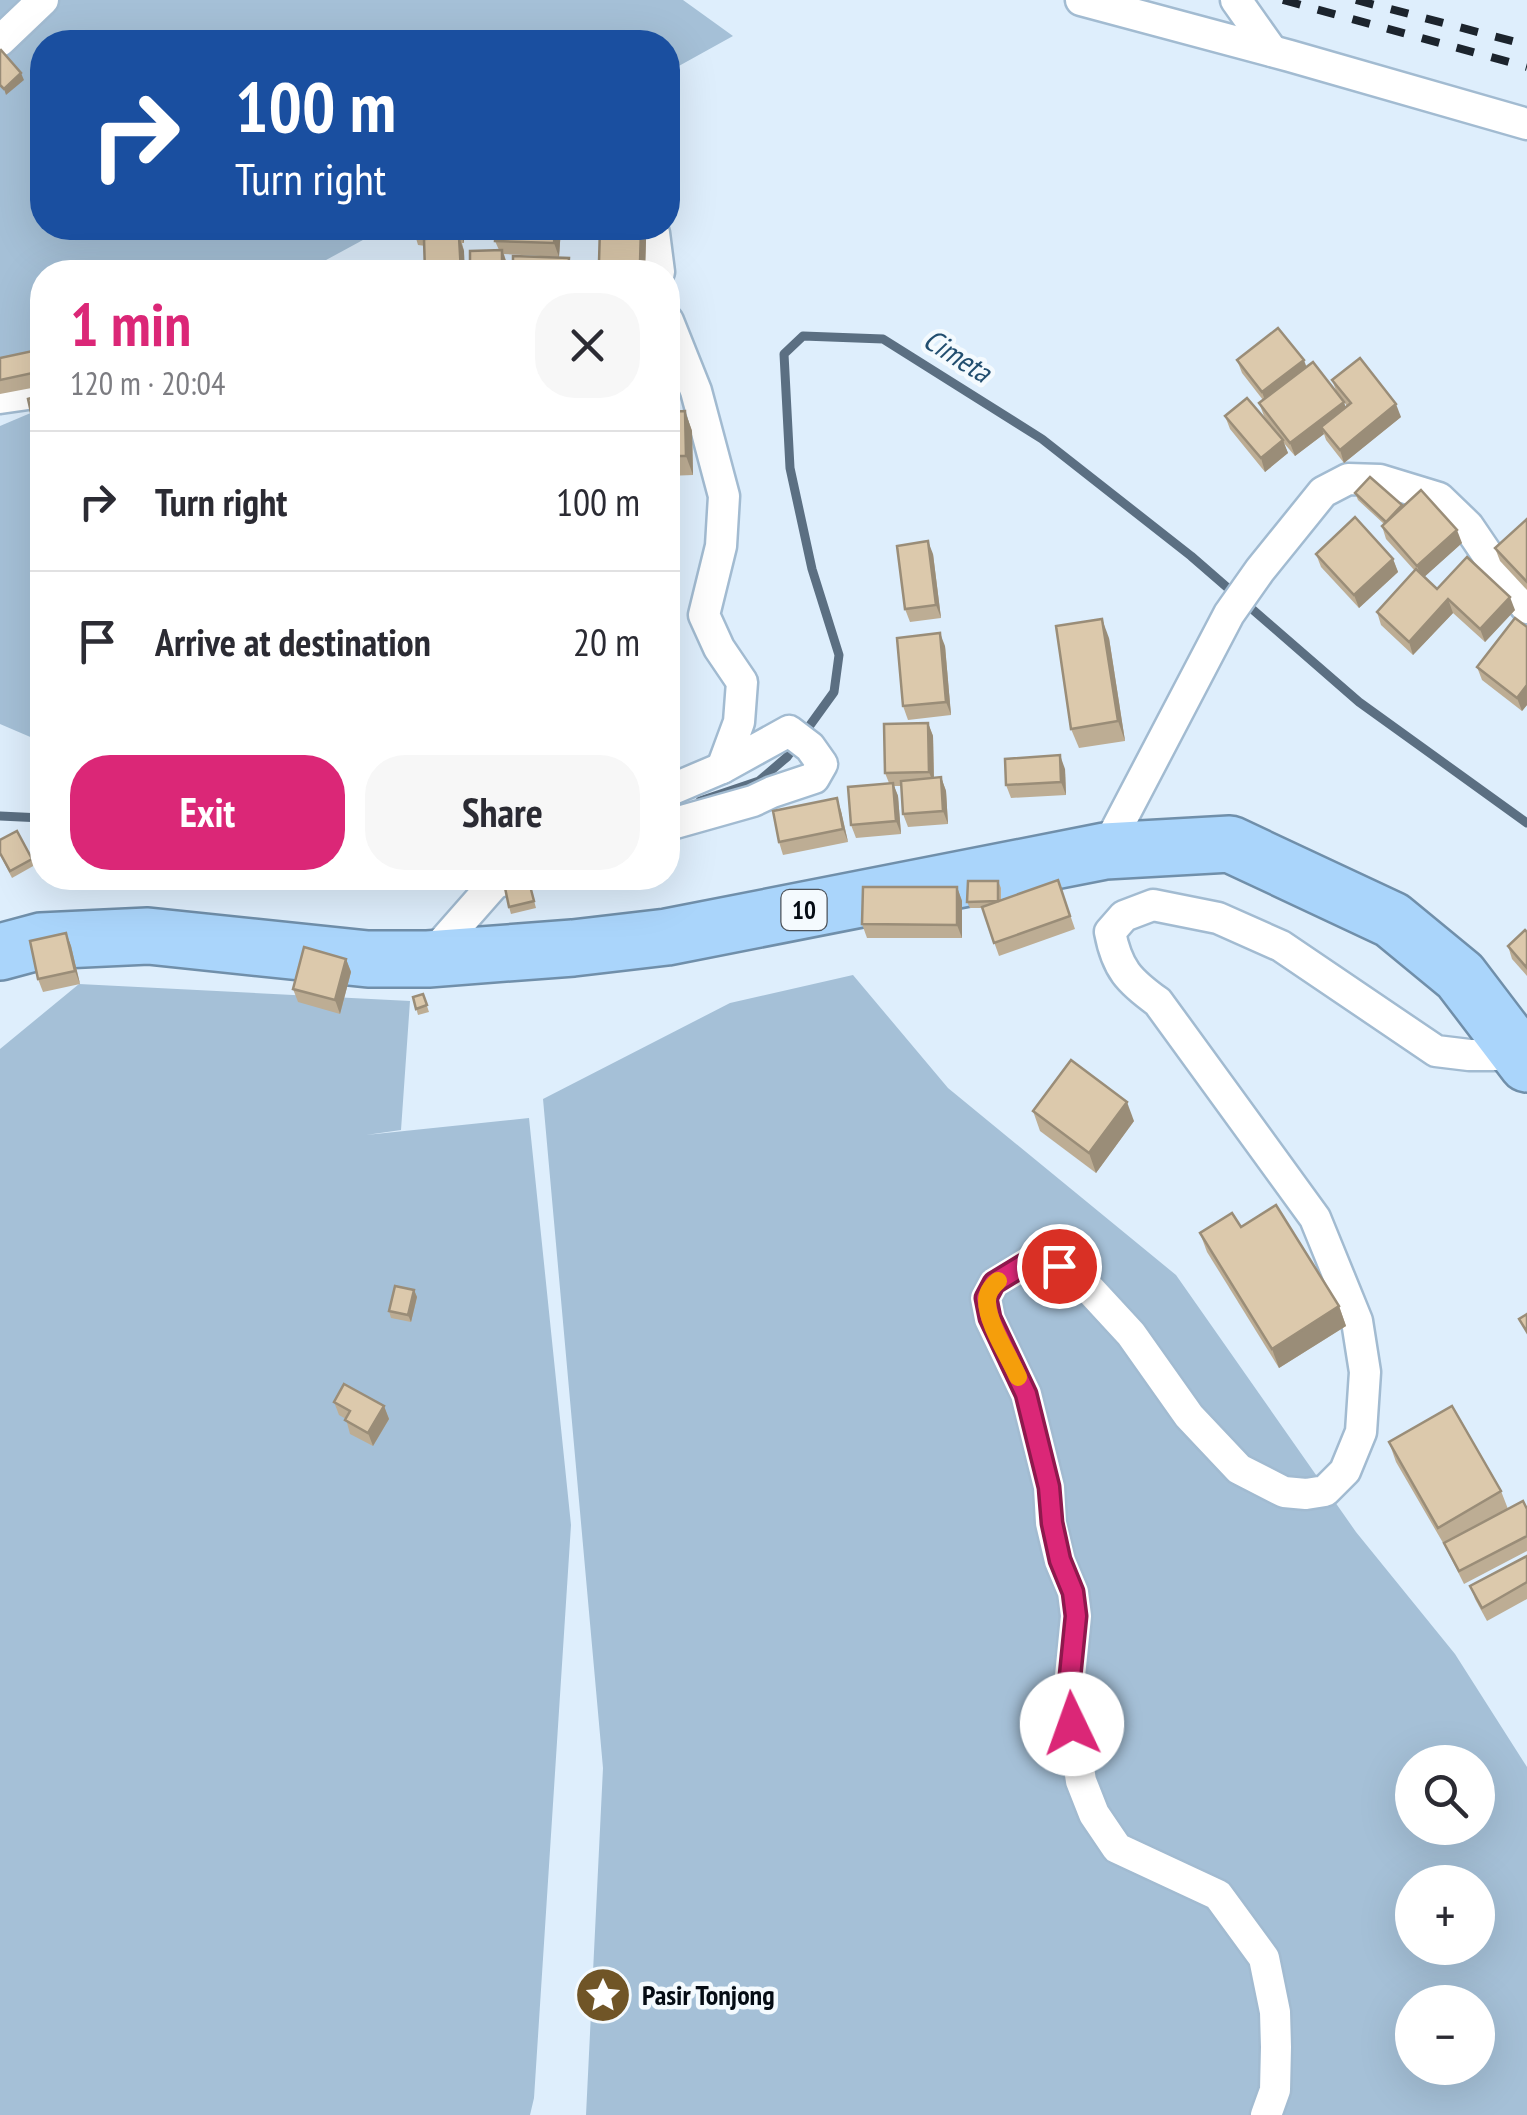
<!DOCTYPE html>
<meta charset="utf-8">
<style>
body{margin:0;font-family:"PT Sans Narrow",sans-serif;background:#f7f7f7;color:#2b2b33;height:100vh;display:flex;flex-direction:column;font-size:38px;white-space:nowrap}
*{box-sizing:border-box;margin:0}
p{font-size:32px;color:#7c7c81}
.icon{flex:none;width:55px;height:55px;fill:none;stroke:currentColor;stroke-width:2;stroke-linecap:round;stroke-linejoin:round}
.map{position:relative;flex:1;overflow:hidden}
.drawer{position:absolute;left:30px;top:260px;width:650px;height:630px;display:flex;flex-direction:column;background:#fff;border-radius:40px;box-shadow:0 10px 40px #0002}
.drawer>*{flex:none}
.banner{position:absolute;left:30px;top:30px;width:650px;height:210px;border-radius:40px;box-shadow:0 10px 40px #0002;background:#1a4fa0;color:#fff;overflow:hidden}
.buttons{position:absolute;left:1395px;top:1745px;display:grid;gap:20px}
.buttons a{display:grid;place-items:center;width:100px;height:100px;border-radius:50%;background:#fff;box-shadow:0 10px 40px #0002;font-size:50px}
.pin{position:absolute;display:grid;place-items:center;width:85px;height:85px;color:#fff;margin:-42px;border:5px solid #fff;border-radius:50%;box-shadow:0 2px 10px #0007}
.me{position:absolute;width:110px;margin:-55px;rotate:357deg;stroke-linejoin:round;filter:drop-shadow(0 0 8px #0008)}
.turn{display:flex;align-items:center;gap:35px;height:210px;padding:0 40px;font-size:45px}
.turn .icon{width:130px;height:130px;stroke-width:2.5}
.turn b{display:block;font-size:70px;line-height:85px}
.round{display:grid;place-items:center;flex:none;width:105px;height:105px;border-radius:40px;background:#f7f7f7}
.headline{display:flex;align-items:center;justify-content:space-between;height:170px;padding:0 40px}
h1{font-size:60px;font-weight:700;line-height:75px;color:#db2777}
.button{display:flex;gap:20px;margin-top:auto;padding:20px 40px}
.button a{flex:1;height:115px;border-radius:40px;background:#db2777;color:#fff;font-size:40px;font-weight:700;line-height:115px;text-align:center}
.button a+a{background:#f7f7f7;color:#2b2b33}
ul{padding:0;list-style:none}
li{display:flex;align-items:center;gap:30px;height:140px;padding:0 40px;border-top:2px solid #e1e1e2}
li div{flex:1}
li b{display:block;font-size:38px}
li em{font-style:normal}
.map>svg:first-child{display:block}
</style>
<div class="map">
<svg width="1527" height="2115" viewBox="0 0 1527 2115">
<rect width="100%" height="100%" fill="#deeefc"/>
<g fill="#a5c0d7" fill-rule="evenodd">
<path d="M0,0H683L733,36L668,72V42H42V228H385L304,272H42V395L0,414Z"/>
<path d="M33,412L42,424V742L0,724V426Z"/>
<path d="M853,975L948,1088L1176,1275L1356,1532L1455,1654L1527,1767V2115H586L603,1768L543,1099L730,1003ZM1412,1762H1478V1828H1412ZM1412,1882H1478V1948H1412ZM1412,2002H1478V2068H1412Z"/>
<path d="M79,984L410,1001L401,1130L366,1135L529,1118L571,1525L534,2098L530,2115H0V1049Z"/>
</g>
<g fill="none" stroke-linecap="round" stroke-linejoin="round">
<g stroke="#5b6f82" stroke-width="9">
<path d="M700,801L759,781L787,757L834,692L839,655L812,569L790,468L784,354L803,336L883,339L1042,439L1191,556L1359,702L1527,823"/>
<path d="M0,816L42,818"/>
<path d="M398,878H414"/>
</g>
<g stroke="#a2bbd1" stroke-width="35">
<g id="street">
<path d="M1081,0L1290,56L1527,124"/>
<path d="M1236,0L1272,51"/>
<path d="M0,41L43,0"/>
<path d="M654,233L659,272"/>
<path d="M668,321L696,391L724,496L721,546L704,615L719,648L742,682L739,722L722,768L789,731L810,747L822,764L814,778L772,792L753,801L668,825"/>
<path d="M0,398L42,392"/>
<path d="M668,791L722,768"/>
<path d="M1105,851L1229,614L1260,570L1323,492L1348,479L1380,480L1439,498L1468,526L1508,585L1527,608"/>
<path d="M428,959L494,884L508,878"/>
<path d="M1266,2115L1275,2090L1276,2047L1275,2012L1264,1958L1218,1895L1117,1848L1094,1814L1081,1781L1068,1696L1076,1616L1073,1592L1060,1561L1051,1523L1049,1487L1026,1394L990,1319L986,1298L994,1283L1032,1260L1059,1266L1083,1282L1131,1334L1189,1416L1239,1469L1284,1492L1306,1494L1325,1491L1345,1471L1361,1432L1365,1372L1357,1321L1315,1218L1158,1002C1129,981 1117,969 1110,932L1124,916L1153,905L1218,918L1281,946L1436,1051L1469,1055H1518"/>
</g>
</g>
<g stroke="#708faa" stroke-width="60">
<path id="highway" d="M0,952L41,941L148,936L368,959H428L573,948L667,937L1105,851L1230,844L1392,920L1460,976L1527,1064"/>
</g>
<use href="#street" stroke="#fff" stroke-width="30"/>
<use href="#highway" stroke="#aad5fb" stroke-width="55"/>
<g stroke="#1c242d" stroke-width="8" stroke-dasharray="18 18" stroke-linecap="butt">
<path d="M1283,0L1527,67"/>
<path d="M1356,0L1527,45"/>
</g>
</g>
<g fill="#bdad94">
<path d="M413,228H464V243H462L464,251L418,245Z"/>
<path d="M496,228H561L559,257L504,254L507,264L499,250L495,241Z"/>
<path d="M646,239L645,272H602L599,262Z"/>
<path d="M42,349V386L0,394V358Z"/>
<path d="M1237,360L1306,367L1344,402L1345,407L1347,406L1337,393L1332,380L1401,417L1344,463L1326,440L1324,434L1295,456L1283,442L1288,453L1265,472L1230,429L1225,416L1275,431L1264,416L1259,403L1263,400L1242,373Z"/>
<path d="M42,395V439H39L34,426Z"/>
<path d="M685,411L692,431L693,475L668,476V412Z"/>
<path d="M1355,493L1403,507L1462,543L1424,577L1437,589L1515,610L1485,642L1453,613L1413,655L1381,625L1377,612L1415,571L1386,539L1382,526L1384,524L1358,500Z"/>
<path d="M1527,519V590L1500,561L1495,548Z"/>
<path d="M933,554L941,618L910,622L905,609Z"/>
<path d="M1316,554L1393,559L1398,572L1359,608L1321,567Z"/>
<path d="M668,577L675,590L680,604L668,611Z"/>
<path d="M1527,627V705L1522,711L1482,680L1477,667Z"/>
<path d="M1109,638L1125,741L1079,748L1071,729Z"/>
<path d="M945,646L951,715L908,720L903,706Z"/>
<path d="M928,723L933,736L934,778L941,777L946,791L948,824L908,827L903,814L901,786H894L898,796L901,834L856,838L851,825L889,783L885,773Z"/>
<path d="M1065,769L1066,795L1011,798L1006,785Z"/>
<path d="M841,811L848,842L783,855L779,842Z"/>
<path d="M0,840L32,859L35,865L12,878L0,855Z"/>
<path d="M528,878L536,908L511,914L509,907Z"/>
<path d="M1058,880L1075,929L999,956L982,908H970L967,902L998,881L1001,888V900Z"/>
<path d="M957,887L962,901V938H867L862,924Z"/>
<path d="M1527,932V976L1512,959L1508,946Z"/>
<path d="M66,933L71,946L80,984L43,992L38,979Z"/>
<path d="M346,959L351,972L340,1014L298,1002L293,989Z"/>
<path d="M423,994L429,1012L418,1015L413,997Z"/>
<path d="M1033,1111L1134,1121L1096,1173L1040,1131Z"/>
<path d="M1200,1233L1339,1306L1346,1326L1279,1368L1207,1252Z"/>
<path d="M414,1290L417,1297L411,1322L391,1318L389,1311Z"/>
<path d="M334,1402L384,1406L389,1419L373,1446L350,1434L346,1419L339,1415Z"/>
<path d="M1389,1442L1501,1491L1508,1509H1527V1551L1464,1584L1446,1548L1396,1462Z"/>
<path d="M1527,1556V1599L1487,1621L1475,1599L1470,1586Z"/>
</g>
<g fill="#9a8d78">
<path d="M21,73L24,80L6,95L4,89Z"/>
<path d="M459,228H464V243L459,230Z"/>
<path d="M555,228H561L559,257L554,243Z"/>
<path d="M641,228L646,239L645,272L640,263Z"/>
<path d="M459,237L464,251L465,272H461Z"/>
<path d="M502,250L507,264V272H502Z"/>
<path d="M569,258L574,272H568Z"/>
<path d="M1304,360L1309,374L1267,406L1262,392Z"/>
<path d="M1344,402L1348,415L1321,427L1324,434L1295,456L1290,443Z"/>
<path d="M1396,404L1401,417L1344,463L1340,450Z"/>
<path d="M685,411L692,431L693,475L686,456Z"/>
<path d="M1283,440L1288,453L1265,472L1261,458Z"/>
<path d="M1457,530L1462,543L1422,579L1417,566Z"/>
<path d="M928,541L933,554L941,618L936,605Z"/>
<path d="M1393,559L1398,572L1359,608L1354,595Z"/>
<path d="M1510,597L1515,610L1485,642L1480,629Z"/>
<path d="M1448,599L1453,613L1413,655L1409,642Z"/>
<path d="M1102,619L1109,638L1125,741L1118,721Z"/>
<path d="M940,633L945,646L951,715L946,702Z"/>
<path d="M1527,685V705L1522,711L1517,698Z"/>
<path d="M928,723L933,736L934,785L929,772Z"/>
<path d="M1060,755L1065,769L1066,795L1061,782Z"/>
<path d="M941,777L946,791L948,824L943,811Z"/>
<path d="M893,783L898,796L901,834L896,821Z"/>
<path d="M837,798L841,811L848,842L843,829Z"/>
<path d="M957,887L962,901V938L957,925Z"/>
<path d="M66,933L71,946L80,984L75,971Z"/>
<path d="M346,959L351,972L340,1014L335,1000Z"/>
<path d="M1127,1102L1134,1121L1096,1173L1089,1153Z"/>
<path d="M414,1290L417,1297L411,1322L408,1315Z"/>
<path d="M1339,1306L1346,1326L1279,1368L1272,1349Z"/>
<path d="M384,1406L389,1419L373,1446L368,1433Z"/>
</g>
<g fill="#dcc9ac" stroke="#9a8d78" stroke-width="2.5">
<path d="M1,50L21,73L4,89L0,85V51Z"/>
<path d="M413,228H459V230L413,232Z"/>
<path d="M496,228H555L554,243L495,241Z"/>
<path d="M600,228H641L640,263L599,262Z"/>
<path d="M459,237L461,272H425L424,239Z"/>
<path d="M502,250V272H470V251Z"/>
<path d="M513,256L569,258L568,272H513Z"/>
<path d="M1278,328L1304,360L1262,392L1237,360Z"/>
<path d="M42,349V371L0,380V358Z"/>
<path d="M1360,358L1396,404L1340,450L1321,427L1351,403L1332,380Z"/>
<path d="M1313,362L1344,402L1290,443L1259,403Z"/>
<path d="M42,395V424L34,426L28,399Z"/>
<path d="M1247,398L1283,440L1261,458L1225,416Z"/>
<path d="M685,411L686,456H668V412Z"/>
<path d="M1370,477L1402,505L1386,522L1355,493Z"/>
<path d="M1421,490L1457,530L1417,566L1382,526Z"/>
<path d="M1355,517L1393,559L1354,595L1316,554Z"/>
<path d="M1527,519V582L1495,548Z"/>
<path d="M928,541L936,605L905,609L897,546Z"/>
<path d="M1467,557L1510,597L1480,629L1448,599L1409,642L1377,612L1416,569L1437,589Z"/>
<path d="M668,577L675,590L668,595Z"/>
<path d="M1515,618L1527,627V685L1517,698L1477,667Z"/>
<path d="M1102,619L1118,721L1071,729L1056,626Z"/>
<path d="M940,633L946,702L903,706L897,638Z"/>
<path d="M928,723L929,772L885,773L884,724Z"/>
<path d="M1060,755L1061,782L1006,785L1005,759Z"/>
<path d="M941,777L943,811L903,814L901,781Z"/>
<path d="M893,783L896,821L851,825L848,787Z"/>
<path d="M837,798L843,829L779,842L773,811Z"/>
<path d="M17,831L32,859L10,871L0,853V840Z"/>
<path d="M528,878L534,901L509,907L504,883Z"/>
<path d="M1058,880L1070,916L994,943L982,907Z"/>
<path d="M968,881H998V901L967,902Z"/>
<path d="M863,887H957V925L862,924Z"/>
<path d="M1525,930L1527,932V968L1508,946Z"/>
<path d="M66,933L75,971L38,979L30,941Z"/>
<path d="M304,947L346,959L335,1000L293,989Z"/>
<path d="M423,994L427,1005L416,1009L413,997Z"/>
<path d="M1071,1060L1127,1102L1089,1153L1033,1111Z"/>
<path d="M1276,1205L1339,1306L1272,1349L1200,1233L1232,1213L1241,1227Z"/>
<path d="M395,1286L414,1290L408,1315L389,1311Z"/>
<path d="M1527,1314V1332L1519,1319Z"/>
<path d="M344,1384L384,1406L368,1433L345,1420L350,1411L334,1402Z"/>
<path d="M1452,1406L1501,1491L1438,1528L1389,1442Z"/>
<path d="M1523,1501L1527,1509V1536L1459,1571L1444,1543Z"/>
<path d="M1527,1556V1582L1482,1608L1470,1586Z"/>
</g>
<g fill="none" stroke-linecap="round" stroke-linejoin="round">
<g stroke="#8e194d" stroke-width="25">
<path id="route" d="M1059,1266L1032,1260L994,1283L986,1298L990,1318L1026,1394L1049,1487L1052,1523L1060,1560L1073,1592L1076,1616L1068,1696L1072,1724"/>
</g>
<use href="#route" stroke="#db2777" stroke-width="18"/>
<path stroke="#f59e0b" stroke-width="18" d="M998,1281C992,1286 987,1293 987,1301C987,1323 1009,1356 1018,1377"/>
</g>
<defs>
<g id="sight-disc" transform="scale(2.875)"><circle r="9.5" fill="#705527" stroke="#f4fafe"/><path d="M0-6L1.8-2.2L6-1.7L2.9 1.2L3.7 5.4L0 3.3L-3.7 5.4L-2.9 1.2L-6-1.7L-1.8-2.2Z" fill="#fff"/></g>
</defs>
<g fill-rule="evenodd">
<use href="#sight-disc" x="603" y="1995"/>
</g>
<g text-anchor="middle" stroke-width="9" stroke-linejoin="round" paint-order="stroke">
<rect fill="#f4fafe" stroke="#4d535a" stroke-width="2.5" x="781.5" y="890" width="45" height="40" rx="8"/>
<g font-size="25" font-weight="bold" fill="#050c14">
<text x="804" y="919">10</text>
</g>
<g font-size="28" font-weight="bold" fill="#050c14" stroke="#f4fafe" text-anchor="start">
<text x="642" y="2005">Pasir Tonjong</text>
</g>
<g font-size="30" font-style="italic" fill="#224e6f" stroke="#f4fafe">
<text transform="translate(957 356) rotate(32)" y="10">Cimeta</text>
</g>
</g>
</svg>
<div class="buttons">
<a><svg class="icon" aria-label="search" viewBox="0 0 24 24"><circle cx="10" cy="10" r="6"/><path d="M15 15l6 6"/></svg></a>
<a>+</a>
<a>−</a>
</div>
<div class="pin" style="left:1059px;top:1266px;background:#d93025"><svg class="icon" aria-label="arrive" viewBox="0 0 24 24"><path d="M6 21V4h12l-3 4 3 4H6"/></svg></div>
<svg class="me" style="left:1072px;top:1724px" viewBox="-20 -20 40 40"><circle r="19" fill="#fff"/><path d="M0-13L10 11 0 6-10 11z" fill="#db2777"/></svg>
<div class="banner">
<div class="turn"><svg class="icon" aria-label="right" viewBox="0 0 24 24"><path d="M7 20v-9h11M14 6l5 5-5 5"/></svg><div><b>100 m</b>Turn right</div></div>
</div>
<section class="drawer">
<div class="headline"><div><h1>1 min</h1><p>120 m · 20:04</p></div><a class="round"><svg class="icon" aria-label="close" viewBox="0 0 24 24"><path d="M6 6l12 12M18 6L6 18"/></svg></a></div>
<ul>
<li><svg class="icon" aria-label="right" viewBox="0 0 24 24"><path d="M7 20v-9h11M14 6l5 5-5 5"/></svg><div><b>Turn right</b></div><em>100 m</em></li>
<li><svg class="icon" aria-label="arrive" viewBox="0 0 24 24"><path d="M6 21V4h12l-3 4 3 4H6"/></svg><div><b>Arrive at destination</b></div><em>20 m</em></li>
</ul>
<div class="button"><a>Exit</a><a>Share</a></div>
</section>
</div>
